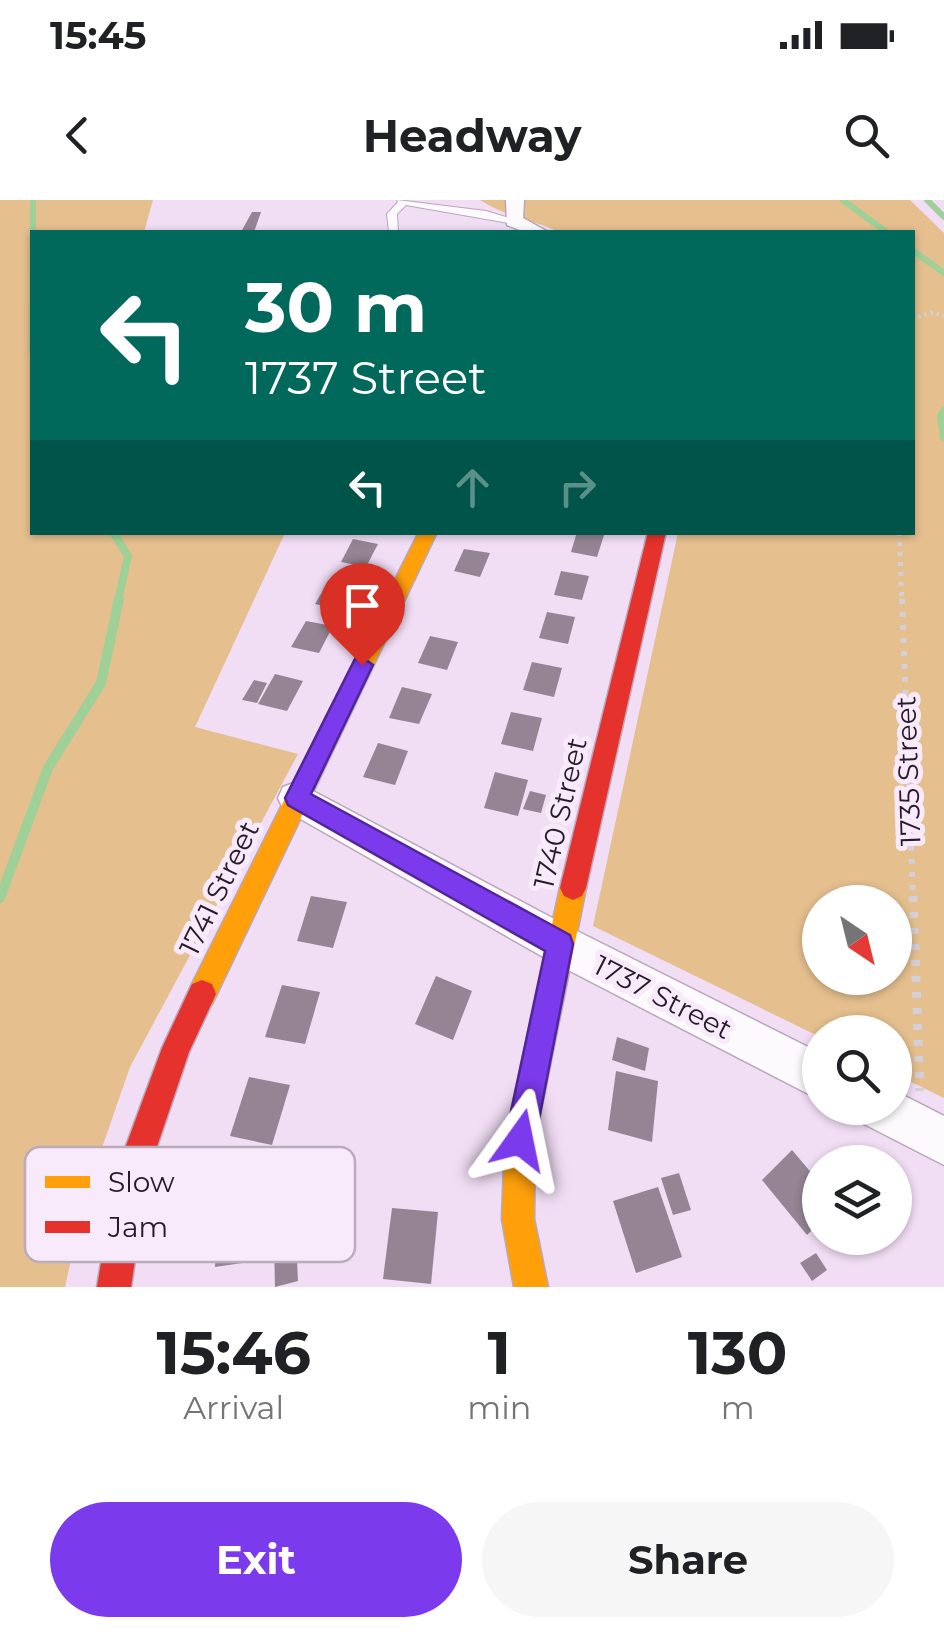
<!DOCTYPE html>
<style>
body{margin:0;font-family:Montserrat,sans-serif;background:#f6f6f6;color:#202124;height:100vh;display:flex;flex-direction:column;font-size:38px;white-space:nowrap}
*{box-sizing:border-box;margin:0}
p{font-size:32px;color:#757577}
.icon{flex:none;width:55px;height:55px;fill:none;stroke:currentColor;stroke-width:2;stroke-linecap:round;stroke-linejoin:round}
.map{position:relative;height:1087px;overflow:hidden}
.sheet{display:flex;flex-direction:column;background:#fff;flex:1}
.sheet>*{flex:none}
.banner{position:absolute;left:30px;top:30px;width:885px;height:305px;border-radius:0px;box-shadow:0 2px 8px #0004;background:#00695c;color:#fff;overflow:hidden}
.needle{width:65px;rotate:145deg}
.controls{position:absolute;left:802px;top:685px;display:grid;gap:20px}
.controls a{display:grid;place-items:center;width:110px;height:110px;border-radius:50%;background:#fff;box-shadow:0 2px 8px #0004;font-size:50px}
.pin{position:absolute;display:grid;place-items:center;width:85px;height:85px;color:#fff;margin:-102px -42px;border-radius:50% 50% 50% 0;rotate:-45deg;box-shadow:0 0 10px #0007}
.pin .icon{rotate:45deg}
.me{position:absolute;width:110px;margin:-55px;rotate:12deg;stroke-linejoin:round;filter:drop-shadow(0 0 8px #0008)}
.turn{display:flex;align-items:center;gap:35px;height:210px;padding:0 50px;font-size:45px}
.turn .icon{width:130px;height:130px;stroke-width:2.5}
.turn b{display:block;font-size:70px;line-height:85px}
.lanes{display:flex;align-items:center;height:95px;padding:0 50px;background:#0003;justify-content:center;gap:50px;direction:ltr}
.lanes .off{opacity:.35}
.eta{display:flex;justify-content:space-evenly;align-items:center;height:170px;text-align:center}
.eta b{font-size:60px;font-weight:700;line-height:70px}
.action{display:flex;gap:20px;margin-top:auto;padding:20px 50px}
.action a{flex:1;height:115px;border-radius:60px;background:#7c3aed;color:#fff;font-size:40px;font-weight:700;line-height:115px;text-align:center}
.action a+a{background:#f6f6f6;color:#202124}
.status{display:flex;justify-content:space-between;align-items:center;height:70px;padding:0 50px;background:#fff;direction:ltr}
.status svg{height:28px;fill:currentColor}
header{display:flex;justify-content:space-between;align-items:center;height:130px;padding:0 50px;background:#fff;font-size:45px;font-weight:700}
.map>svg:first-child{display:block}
</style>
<div class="status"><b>15:45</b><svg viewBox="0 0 49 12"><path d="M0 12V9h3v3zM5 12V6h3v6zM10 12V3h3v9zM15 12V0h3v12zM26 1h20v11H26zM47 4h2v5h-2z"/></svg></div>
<header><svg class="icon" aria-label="back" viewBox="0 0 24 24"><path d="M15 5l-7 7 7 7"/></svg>Headway<svg class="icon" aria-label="search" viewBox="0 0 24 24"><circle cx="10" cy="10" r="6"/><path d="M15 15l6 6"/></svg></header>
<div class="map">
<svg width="944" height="1087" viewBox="0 0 944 1087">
<rect width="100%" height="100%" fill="#f1ddf4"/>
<g fill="#e5bf8e" fill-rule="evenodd">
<path d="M0,0H153L144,32H32V332L285,333L195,527L298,554L130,867L85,997L65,1087H0Z"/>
<path d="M480,0H910L944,33V898L895,874V832H820V837L593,726L678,333L912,332V32H560C534,20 504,16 480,0ZM820,702H895V778H820Z"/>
</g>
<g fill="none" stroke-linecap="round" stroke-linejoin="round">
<g stroke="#9ed098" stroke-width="6">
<path d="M843,0L886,32"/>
<path d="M927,0L944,17"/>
<path d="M912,50L944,73"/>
<path d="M32,152L33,0"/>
</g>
<g stroke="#9ed098" stroke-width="8">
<path d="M944,211L941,216L944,237"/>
<path d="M113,332L128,356L118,401"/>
</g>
<path stroke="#9ed098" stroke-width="10" d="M0,698L48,568L101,483L119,399"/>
</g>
<g fill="#958594">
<path d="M252,12H261L254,32H241Z"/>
<path d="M577,332L604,335L597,357L571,352Z"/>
<path d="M353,339L378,344L366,367L341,362Z"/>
<path d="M464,349L490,353L480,377L454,371Z"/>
<path d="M561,371L589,376L582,400L554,395Z"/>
<path d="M329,380L355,385L341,410L315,404Z"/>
<path d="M547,412L575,417L568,444L539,438Z"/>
<path d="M306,421L333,426L319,453L291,447Z"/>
<path d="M430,436L458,442L447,470L418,463Z"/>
<path d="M532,462L562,468L554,497L523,490Z"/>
<path d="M275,474L303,481L287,511L258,504Z"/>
<path d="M254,480L267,483L257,503L242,500Z"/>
<path d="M402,487L432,494L419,524L389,518Z"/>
<path d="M511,512L542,518L533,551L501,544Z"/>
<path d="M378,543L408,551L395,585L363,577Z"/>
<path d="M495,572L528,580L518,616L484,608Z"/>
<path d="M530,591L546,595L541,613L523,609Z"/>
<path d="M311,696L347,702L333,748L297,741Z"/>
<path d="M436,776L472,791L453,840L415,824Z"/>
<path d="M282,785L320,792L305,844L265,837Z"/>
<path d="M617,837L649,848L645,871L612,860Z"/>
<path d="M616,871L658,881L652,942L608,930Z"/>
<path d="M249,877L290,885L272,945L230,936Z"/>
<path d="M792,950L820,983V1022L807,1035L762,980Z"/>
<path d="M679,973L691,1010L673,1015L661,978Z"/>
<path d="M658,987L682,1057L636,1073L613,1001Z"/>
<path d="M265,991L263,1060L215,1067L219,997Z"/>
<path d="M294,993L298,1081L275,1087L273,997Z"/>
<path d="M392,1008L438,1012L431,1084L383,1079Z"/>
<path d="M816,1053L827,1070L812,1081L800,1063Z"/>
</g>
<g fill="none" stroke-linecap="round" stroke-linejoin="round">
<g stroke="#b8a8ba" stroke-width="2">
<path id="lane" d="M397,0L486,11L519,21L514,24L406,5L397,14L398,32H389L387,14L398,2Z"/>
</g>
<g stroke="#b8a8ba" stroke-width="3">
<g id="street">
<path d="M506,0H524L523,18L548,32H525L507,25Z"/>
<path d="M296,582L575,730L820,853V900L545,758L283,609L278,598L283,587Z"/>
<path d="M895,891L944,916V965L864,924L857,908H895Z"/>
</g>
</g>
<g stroke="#b8a8ba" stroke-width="3">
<g id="slow">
<path d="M419,332H437L212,804L202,808L192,804L188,794L192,784Z"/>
<path d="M573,676L582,680L586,688L535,939L534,1019L548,1087H514L502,1019L505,939L560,688L564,680Z"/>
</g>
</g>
<g stroke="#b8a8ba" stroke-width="3">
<g id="jam">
<path d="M648,332H666L586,688L582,696L573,700L564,696L560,688Z"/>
<path d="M202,780L212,784L216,794L189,852L148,973L131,1087H97L116,973L162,848L192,784Z"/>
</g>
</g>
<path stroke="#d5cfd6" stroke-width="4" stroke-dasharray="2.5 4" stroke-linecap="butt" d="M912,119L933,112L944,116"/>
<path stroke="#d5cfd6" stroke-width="5" stroke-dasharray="4 6" stroke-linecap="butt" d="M899,332L902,401"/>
<path stroke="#d5cfd6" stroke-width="6" stroke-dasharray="5 8" stroke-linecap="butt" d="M902,399L913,699"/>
<path stroke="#d5cfd6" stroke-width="9" stroke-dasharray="6 10" stroke-linecap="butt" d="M913,696L920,891"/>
<use href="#lane" fill="#fdfafd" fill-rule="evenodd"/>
<use href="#street" fill="#fdfafd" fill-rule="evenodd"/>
<use href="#slow" fill="#ff9f0a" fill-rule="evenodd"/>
<use href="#jam" fill="#e5322d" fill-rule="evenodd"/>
</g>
<path fill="#7c3aed" stroke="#51269a" stroke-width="2.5" d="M362,457L373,465L311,594L570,735L573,744L535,940L531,950L520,955L509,950L505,940L545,751L288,605L285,598L355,459Z"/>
<g text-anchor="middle" stroke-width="10" stroke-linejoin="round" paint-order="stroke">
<g font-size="28" fill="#271a29" stroke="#f8eafa">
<text transform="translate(908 571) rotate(-92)" y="10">1735 Street</text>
<text transform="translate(560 613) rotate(-77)" y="10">1740 Street</text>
<text transform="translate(219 688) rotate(-64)" y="10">1741 Street</text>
<text transform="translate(663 797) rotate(27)" y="10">1737 Street</text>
</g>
</g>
<rect x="25" y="947" width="330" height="115" rx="15" fill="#f8eafa" stroke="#b9acbb" stroke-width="2.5"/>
<rect x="45" y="976" width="45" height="12" fill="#ff9f0a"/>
<rect x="45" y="1021" width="45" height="12" fill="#e5322d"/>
<g font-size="28" fill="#271a29">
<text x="108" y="992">Slow</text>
<text x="108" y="1037">Jam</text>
</g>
</svg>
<div class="controls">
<a><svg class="needle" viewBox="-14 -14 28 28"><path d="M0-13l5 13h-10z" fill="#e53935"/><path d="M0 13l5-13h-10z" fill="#757577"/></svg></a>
<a><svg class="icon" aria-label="search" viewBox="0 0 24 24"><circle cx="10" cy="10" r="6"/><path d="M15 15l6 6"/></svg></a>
<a><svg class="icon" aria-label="layers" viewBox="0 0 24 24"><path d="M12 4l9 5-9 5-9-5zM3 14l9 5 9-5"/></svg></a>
</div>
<div class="pin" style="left:362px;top:465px;background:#d93025"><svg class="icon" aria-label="arrive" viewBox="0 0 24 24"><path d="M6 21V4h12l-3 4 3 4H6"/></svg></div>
<svg class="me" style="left:520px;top:940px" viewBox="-20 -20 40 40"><path d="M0-17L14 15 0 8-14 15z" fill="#7c3aed" stroke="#fff" stroke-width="4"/></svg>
<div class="banner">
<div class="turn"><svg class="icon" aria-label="left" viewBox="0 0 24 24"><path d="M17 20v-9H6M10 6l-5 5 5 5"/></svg><div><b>30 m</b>1737 Street</div></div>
<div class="lanes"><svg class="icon" aria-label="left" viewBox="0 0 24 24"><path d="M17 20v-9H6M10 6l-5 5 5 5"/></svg><svg class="icon off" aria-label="ahead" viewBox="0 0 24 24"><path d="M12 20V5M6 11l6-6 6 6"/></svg><svg class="icon off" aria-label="right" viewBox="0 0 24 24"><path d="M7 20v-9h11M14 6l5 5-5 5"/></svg></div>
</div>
</div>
<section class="sheet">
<div class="eta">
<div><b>15:46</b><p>Arrival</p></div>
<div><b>1</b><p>min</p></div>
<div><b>130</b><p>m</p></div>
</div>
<div class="action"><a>Exit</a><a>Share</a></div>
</section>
